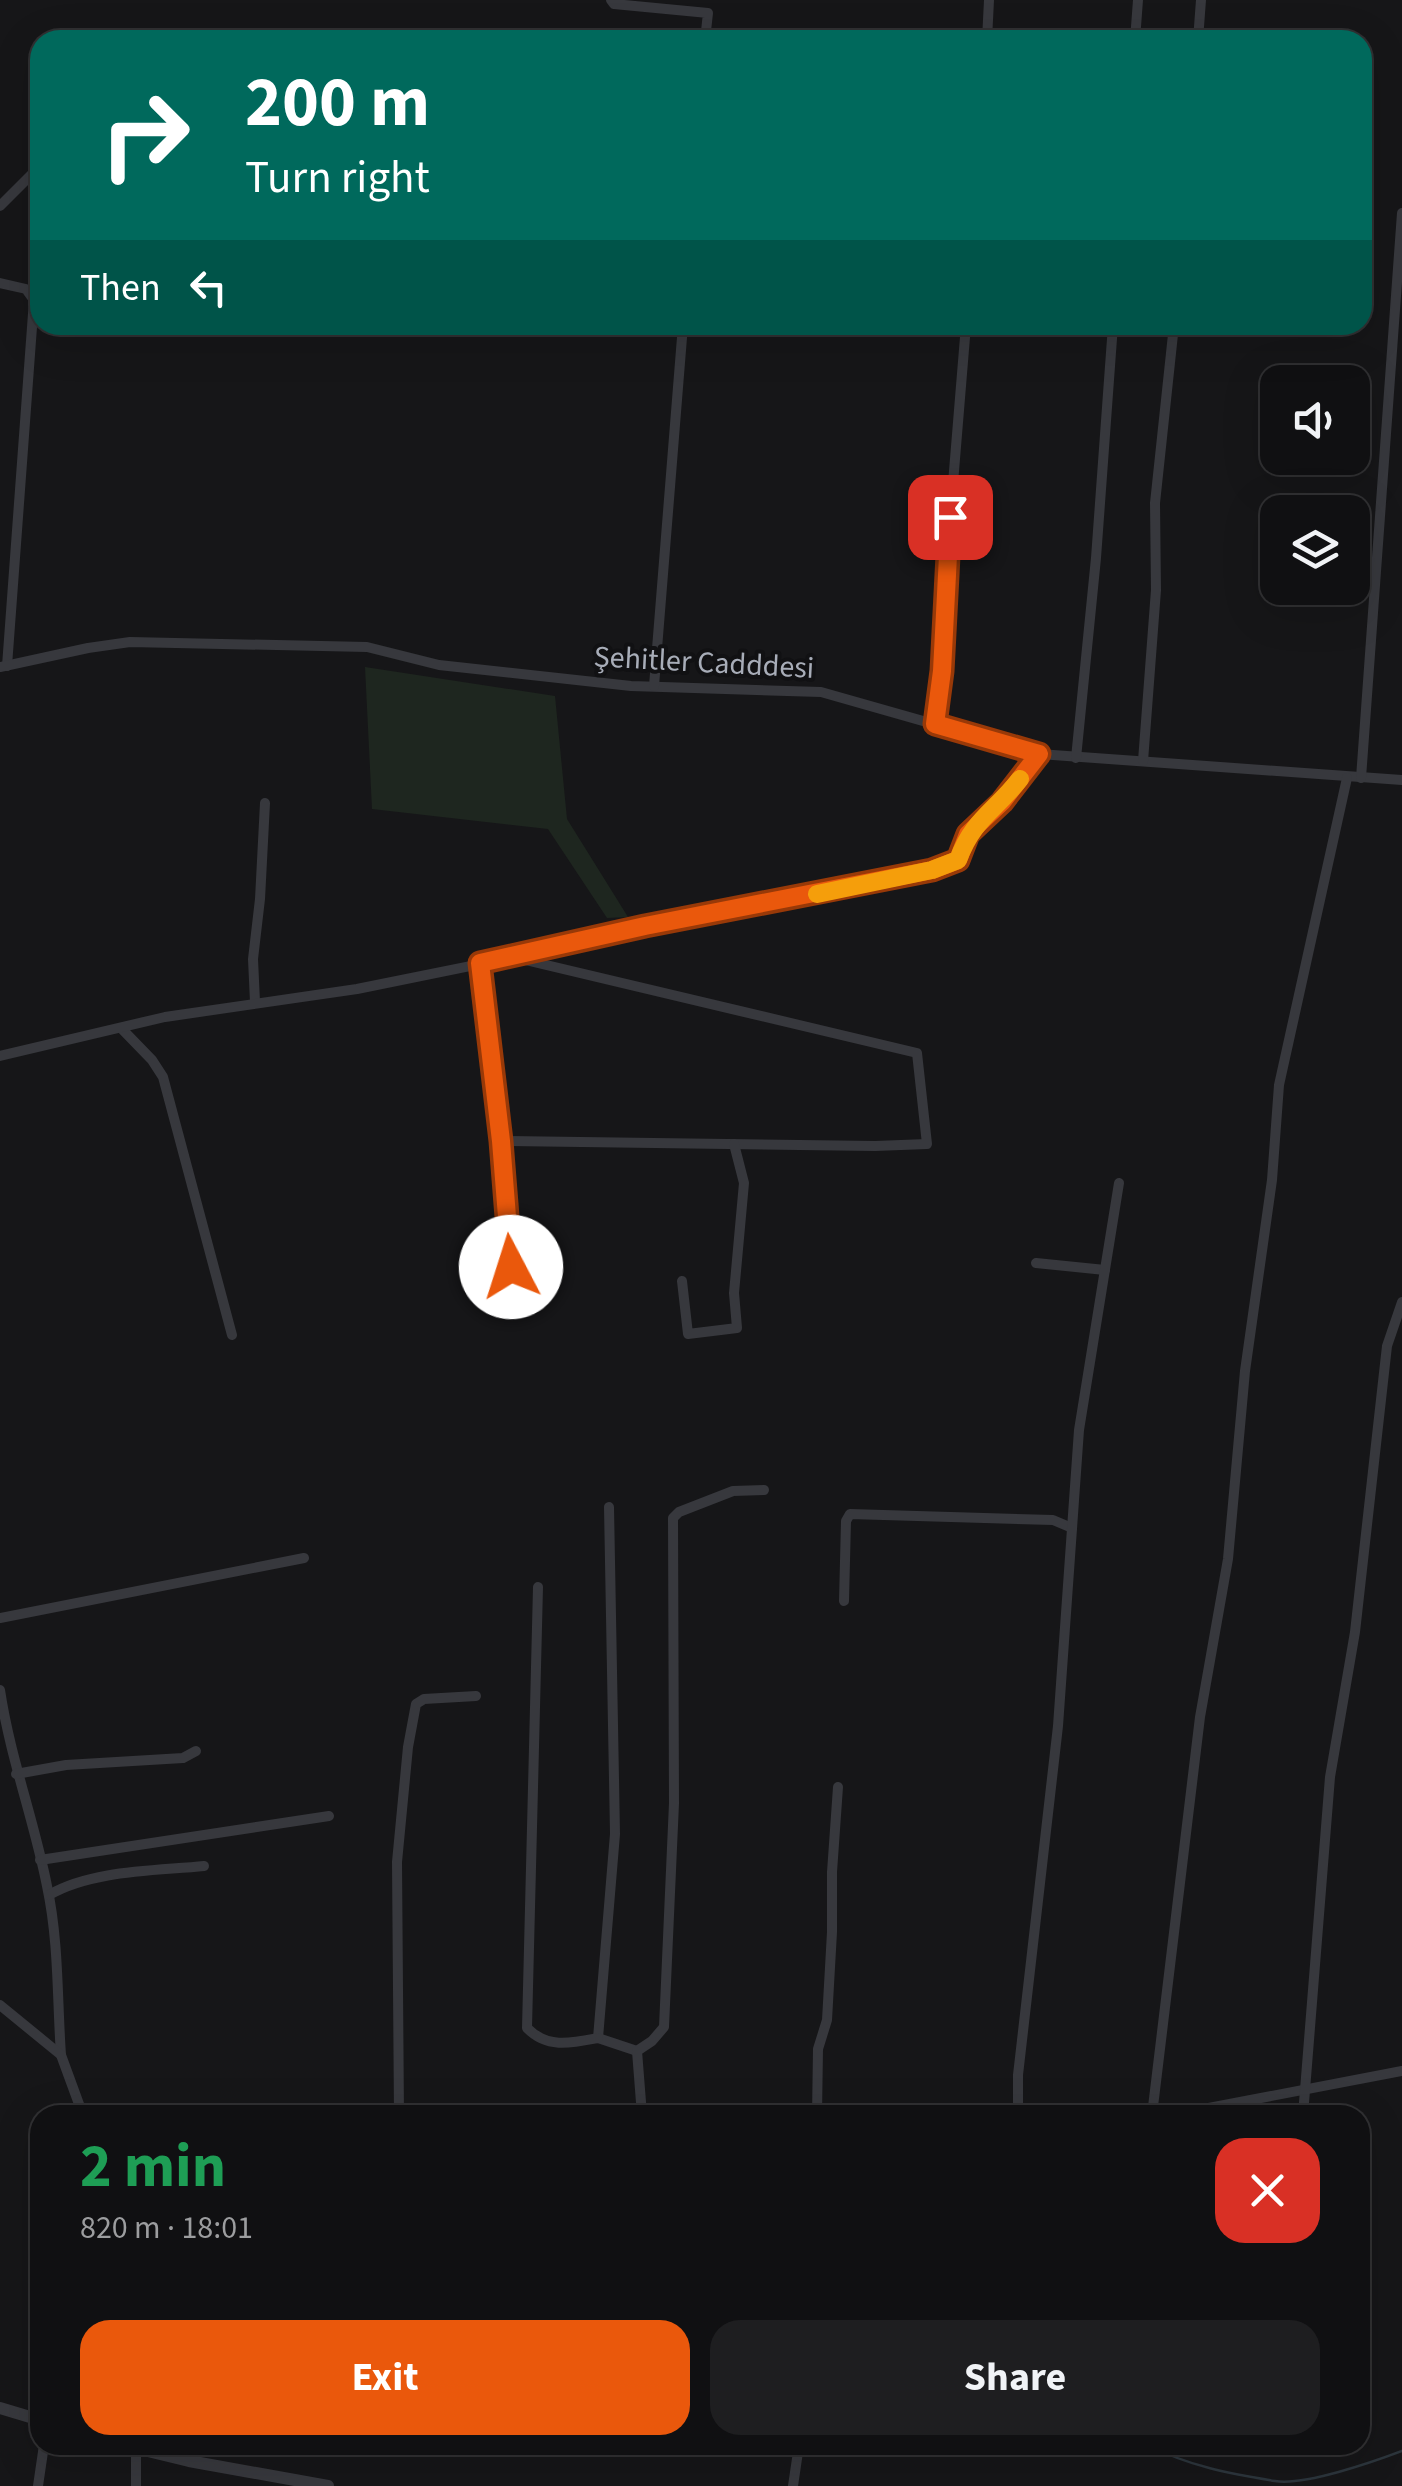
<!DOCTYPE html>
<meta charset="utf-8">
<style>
body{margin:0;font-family:"Source Sans 3",sans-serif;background:#1e1e20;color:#f1f3f6;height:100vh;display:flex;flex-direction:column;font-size:38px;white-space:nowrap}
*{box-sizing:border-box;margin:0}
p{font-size:32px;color:#9c9d9f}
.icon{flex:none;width:55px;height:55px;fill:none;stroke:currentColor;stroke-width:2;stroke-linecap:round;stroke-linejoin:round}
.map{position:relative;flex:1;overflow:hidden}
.panel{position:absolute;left:30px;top:2105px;width:1340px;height:350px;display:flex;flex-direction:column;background:#101012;border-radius:30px;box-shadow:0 10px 40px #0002,0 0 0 2px #303032}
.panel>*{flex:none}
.hud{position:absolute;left:30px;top:30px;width:1342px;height:305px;border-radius:30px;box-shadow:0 10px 40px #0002,0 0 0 2px #303032;background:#00695c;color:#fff;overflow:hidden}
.controls{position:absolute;left:1260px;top:365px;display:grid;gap:20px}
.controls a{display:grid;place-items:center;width:110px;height:110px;border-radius:20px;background:#101012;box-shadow:0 10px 40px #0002,0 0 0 2px #303032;font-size:50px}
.pin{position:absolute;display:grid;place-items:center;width:85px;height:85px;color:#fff;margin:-42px;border-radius:20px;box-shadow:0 5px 15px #0006}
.me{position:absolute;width:110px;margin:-55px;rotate:355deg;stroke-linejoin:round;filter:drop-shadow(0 0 8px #0008)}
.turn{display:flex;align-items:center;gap:35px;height:210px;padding:0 50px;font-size:45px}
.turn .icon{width:130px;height:130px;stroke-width:2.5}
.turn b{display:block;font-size:70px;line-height:85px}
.then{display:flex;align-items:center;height:95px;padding:0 50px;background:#0003;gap:20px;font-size:38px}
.round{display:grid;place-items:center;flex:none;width:105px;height:105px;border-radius:30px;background:#1e1e20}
.headline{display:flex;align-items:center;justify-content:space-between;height:170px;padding:0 50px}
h1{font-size:60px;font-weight:700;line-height:75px;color:#1e9e55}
.action{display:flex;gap:20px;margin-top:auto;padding:20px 50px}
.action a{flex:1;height:115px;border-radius:30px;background:#ea580c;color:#fff;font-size:40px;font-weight:700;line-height:115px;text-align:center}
.action a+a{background:#1e1e20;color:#f1f3f6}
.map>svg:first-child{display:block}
</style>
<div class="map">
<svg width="1402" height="2486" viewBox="0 0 1402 2486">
<rect width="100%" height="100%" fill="#161618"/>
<path fill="#1e261f" d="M365,667L555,696L567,819L628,917L607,918L548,829L372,809Z"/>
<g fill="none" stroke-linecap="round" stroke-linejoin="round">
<path stroke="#2c353c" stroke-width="2.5" d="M1149,2445C1187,2466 1232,2474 1275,2481C1304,2486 1373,2462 1402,2451"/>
<g stroke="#37383d" stroke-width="10">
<path d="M611,0L614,4L708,13L705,40"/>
<path d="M987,40L989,0"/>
<path d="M1135,40L1138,0"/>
<path d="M1198,40L1201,0"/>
<path d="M0,206L39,167L40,161"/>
<path d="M0,283L26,289L34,300L7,666"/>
<path d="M0,667L88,648L130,642L367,647L439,665L631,686L821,692L1039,754L1402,780"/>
<path d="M654,686L683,325"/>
<path d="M935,724L942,671L947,556L966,325"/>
<path d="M1076,758L1096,558L1113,325"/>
<path d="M1143,761L1156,590L1155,503L1174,325"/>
<path d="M1361,778L1402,213"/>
<path d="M480,963L501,1141L511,1267"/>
<path d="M255,1002L253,959L260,899L265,803"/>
<path d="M121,1028L152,1060L163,1077L232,1335"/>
<path d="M0,1056L165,1017L357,989L515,957L645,925L932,870L958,860L968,834L1002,802L1039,754"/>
<path d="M501,1141L875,1146L927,1144L917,1053L521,959"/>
<path d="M1036,1263L1105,1270"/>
<path d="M682,1281L688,1334L737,1328L734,1293L744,1183L734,1144"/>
<path d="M609,1507L615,1834L598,2038L637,2051"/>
<path d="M538,1587L527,2028C547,2049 572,2043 598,2038"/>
<path d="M844,1601L846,1521L850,1514L1053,1520L1072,1528"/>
<path d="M0,1618L304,1558"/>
<path d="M0,1690C10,1757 34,1820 47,1886C59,1942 57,1998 61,2055"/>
<path d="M16,1774L66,1765L183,1758L196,1751"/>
<path d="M40,1860L329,1816"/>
<path d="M49,1895C92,1870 155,1871 204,1866"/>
<path d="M0,2005L61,2055L83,2115"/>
<path d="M399,2115L397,1862L408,1747L416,1704L424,1699L476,1696"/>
<path d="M642,2115L637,2051L652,2041L664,2027L674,1803L673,1518L679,1512L733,1491L764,1490"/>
<path d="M817,2115L818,2049L827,2020L832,1932V1872L838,1787"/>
<path d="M1018,2115V2075L1058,1726L1079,1430L1119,1183"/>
<path d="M1152,2115L1200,1717L1228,1559L1245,1371L1272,1180L1279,1085L1347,778"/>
<path d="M1172,2115L1402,2071"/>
<path d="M1303,2115L1330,1777L1355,1632L1387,1346L1402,1302"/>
<path d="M38,2486L44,2445"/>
<path d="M136,2486V2449"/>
<path d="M793,2486L799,2445"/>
</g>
<g stroke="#37383d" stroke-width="12">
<path d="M0,2408L40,2420"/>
<path d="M123,2445L189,2461L328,2486"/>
</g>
</g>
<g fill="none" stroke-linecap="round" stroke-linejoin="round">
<g stroke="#983908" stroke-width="25">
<path id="route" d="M511,1267L501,1141L480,963L645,926L932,870L958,860L968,834L1002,802L1039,754L935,724L942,671L950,517"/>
</g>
<use href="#route" stroke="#ea580c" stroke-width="18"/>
<path stroke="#f59e0b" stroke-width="18" d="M817,894L932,870L958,860C973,819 994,812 1020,779"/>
</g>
<g text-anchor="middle" stroke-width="8" stroke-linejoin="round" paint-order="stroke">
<g font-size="30" fill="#a8adb8" stroke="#111113">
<text transform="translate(704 662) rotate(3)" y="10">Şehitler Cadddesi</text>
</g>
</g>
</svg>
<div class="controls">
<a><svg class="icon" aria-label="sound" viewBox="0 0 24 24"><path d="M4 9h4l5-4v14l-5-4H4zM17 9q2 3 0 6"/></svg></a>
<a><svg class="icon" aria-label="layers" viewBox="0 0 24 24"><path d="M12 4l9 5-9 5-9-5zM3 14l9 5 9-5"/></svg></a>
</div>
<div class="pin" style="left:950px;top:517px;background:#d93025"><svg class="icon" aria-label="arrive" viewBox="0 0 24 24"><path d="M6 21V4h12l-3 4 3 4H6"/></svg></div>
<svg class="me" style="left:511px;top:1267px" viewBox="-20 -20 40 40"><circle r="19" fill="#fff"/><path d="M0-13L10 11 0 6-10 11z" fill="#ea580c"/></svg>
<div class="hud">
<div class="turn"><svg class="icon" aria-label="right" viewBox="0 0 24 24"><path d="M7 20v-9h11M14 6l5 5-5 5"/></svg><div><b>200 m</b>Turn right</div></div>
<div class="then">Then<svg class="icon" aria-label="left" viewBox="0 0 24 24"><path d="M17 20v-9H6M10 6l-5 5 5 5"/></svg></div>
</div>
<section class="panel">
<div class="headline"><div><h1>2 min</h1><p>820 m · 18:01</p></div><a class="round" style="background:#d93025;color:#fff"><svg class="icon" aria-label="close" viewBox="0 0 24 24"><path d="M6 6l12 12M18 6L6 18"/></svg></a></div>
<div class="action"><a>Exit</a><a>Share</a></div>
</section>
</div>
